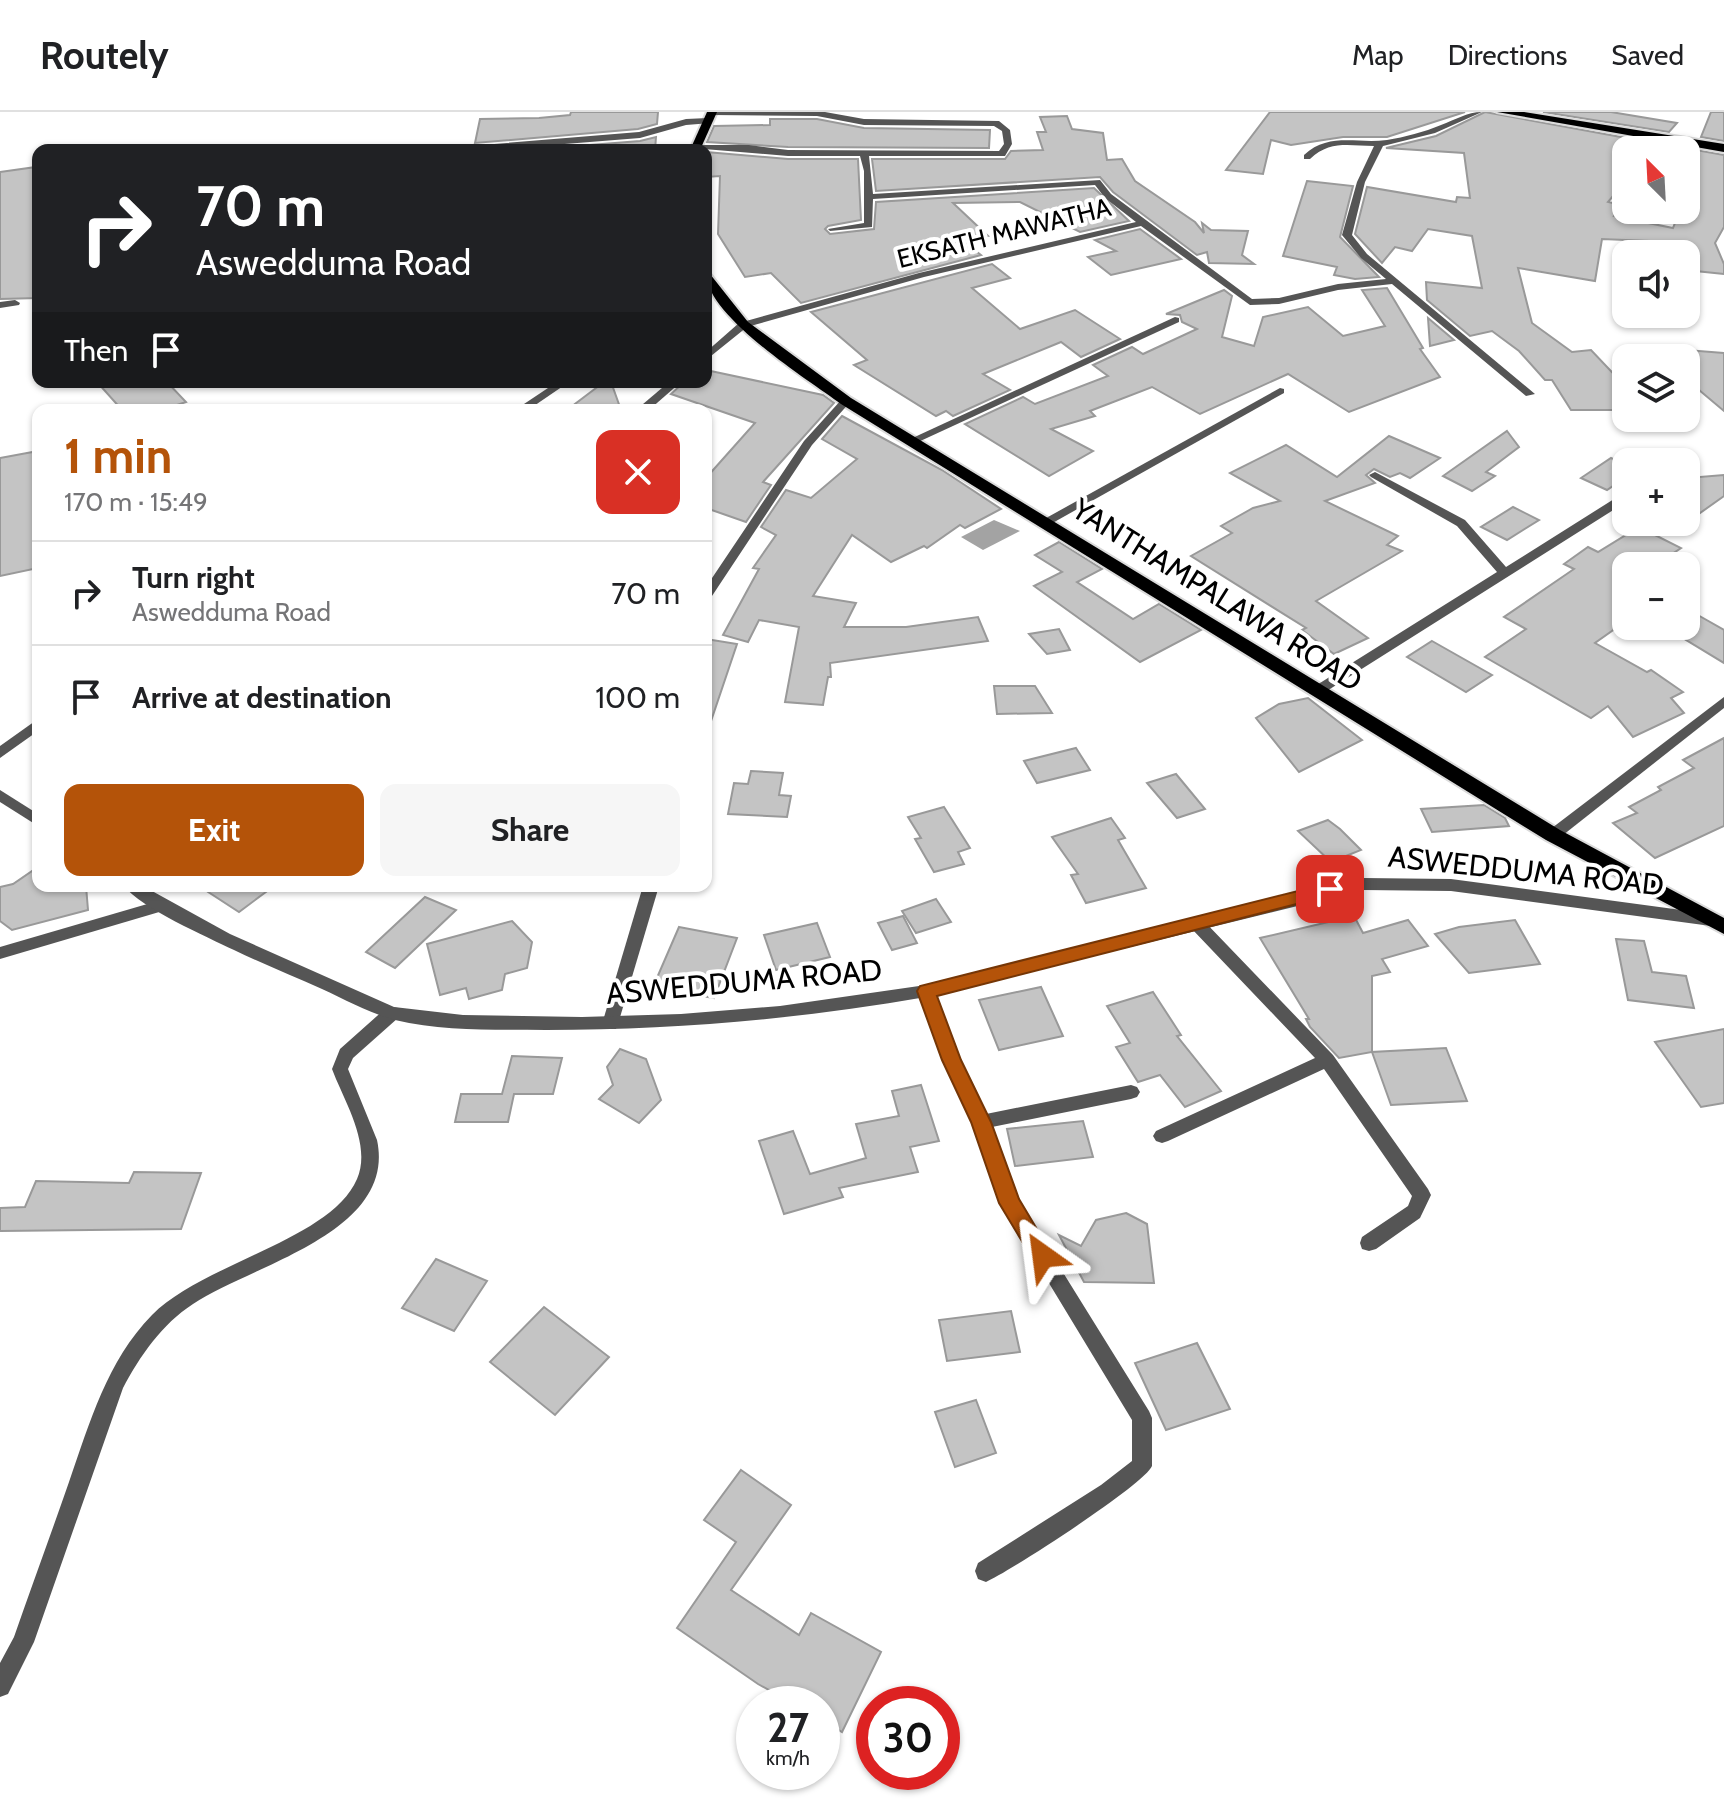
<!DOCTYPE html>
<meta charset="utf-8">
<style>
body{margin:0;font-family:Cabin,sans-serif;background:#f6f6f6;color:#202124;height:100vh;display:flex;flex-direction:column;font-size:30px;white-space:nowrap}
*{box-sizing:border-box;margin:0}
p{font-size:26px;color:#757577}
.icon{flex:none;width:44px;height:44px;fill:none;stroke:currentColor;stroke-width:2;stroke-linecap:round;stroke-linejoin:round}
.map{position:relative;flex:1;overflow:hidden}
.drawer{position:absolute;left:32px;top:292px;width:680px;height:488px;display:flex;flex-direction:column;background:#fff;border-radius:16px;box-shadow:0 2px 6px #0004}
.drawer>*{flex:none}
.hud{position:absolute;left:32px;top:32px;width:680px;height:244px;border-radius:16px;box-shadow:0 2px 6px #0004;background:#202124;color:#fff;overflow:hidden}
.needle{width:52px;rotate:336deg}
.controls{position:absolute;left:1612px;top:24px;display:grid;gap:16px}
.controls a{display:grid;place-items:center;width:88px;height:88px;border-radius:16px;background:#fff;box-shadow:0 2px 6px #0004;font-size:40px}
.speed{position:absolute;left:736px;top:1574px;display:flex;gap:16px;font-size:40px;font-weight:700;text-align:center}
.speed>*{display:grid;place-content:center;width:104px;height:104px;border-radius:50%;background:#fff;box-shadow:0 2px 6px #0004;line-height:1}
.speed small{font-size:20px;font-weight:400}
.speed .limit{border:12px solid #d22;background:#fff;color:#111}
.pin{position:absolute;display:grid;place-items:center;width:68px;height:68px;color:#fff;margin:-34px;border-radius:16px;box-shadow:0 4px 12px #0006}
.me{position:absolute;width:88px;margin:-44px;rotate:329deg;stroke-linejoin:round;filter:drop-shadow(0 0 6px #0008)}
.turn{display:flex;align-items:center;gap:28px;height:168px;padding:0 32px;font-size:36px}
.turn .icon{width:104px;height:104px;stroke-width:2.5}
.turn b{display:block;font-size:56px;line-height:68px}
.then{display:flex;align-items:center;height:76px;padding:0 32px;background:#0003;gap:16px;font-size:30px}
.round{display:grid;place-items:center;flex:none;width:84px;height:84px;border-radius:16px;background:#f6f6f6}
.summary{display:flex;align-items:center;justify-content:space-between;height:136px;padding:0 32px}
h1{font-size:48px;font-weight:800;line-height:60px;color:#b45309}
.cta{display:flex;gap:16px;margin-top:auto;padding:16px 32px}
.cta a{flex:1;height:92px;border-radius:16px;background:#b45309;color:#fff;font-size:32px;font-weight:800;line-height:92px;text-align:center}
.cta a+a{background:#f6f6f6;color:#202124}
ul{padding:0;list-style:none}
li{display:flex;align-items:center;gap:24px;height:104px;padding:0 32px;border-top:2px solid #e0e0e0}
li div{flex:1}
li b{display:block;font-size:30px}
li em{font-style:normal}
header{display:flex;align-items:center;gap:48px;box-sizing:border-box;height:112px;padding:0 40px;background:#fff;border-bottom:2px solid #e0e0e0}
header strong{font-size:38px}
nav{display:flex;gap:44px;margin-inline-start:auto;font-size:28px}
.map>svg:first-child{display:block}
</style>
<header>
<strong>Routely</strong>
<nav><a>Map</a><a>Directions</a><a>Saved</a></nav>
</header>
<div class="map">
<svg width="1724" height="1703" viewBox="0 0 1724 1703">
<rect width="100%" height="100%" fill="#fff"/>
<path fill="#a3a3a3" d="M994,408L1020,419L983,438L961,425Z"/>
<g fill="#c4c4c4" stroke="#999" stroke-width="2">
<path d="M571,0H658L657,12L638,17L475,31L480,7L539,6L570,3Z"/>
<path d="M1270,0H1465L1387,25H1343L1291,33L1271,28L1263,62L1226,58Z"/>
<path d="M1485,0L1659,32L1653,38H1626V69L1608,90L1621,93L1614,104L1673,116L1680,98H1686V61L1696,38L1724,43V115L1715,131L1724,152V162L1686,158V141H1678L1674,130L1602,127L1595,169L1518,156L1532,211L1572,240L1591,238L1626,275V298H1571L1552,268H1545L1519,239L1492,219L1470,224L1427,188L1426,170L1482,176L1472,124L1428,117L1412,139L1395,135L1382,151L1355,122L1367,75L1456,90L1457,85L1470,86L1464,41L1386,36L1436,24Z"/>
<path d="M1543,0H1611L1677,11L1669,20Z"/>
<path d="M1711,0H1724V29L1701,25Z"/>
<path d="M1067,4L1072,17L1103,21L1107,48L1122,47L1135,69L1195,110L1204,121L1202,111L1211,118L1248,119L1242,143L1254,152L1209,151L1207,140L1197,143L1113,80L1100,65L876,79L872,47H1005L1011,39L1043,38L1037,20H1046L1040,5Z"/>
<path d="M770,7H817L864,16L990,18L989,36L788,35L707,30L714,14L770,13Z"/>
<path d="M656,25L655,38H527L640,29Z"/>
<path d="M706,40L788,47H858L861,108L828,114L825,117L830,122L874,117L876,90L1094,76L1129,109L1080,120L1020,90L953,91L988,124L963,129L981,143L801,191L771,161L745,165L718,122L720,64L706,65Z"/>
<path d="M36,55L38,186L0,187V60Z"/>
<path d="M1307,69L1353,74L1340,125L1379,165L1355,167L1334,163L1337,155L1283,144Z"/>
<path d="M1140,117L1181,147L1111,163L1088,145L1116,139L1095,128Z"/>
<path d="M992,152L1010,166L972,176L1020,217L1075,198L1120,227L1081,245L1061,230L983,262L1010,278L953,304L946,299L936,304L854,253L867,248L811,200Z"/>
<path d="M1387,176L1423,236L1420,237L1440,265L1349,300L1288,262L1200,302L1152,275L1090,299L1095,304L1051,317L1093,339L1049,364L965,312L1023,285L1035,292L1108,264L1093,253L1132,235L1143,242L1197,217L1182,210L1180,203L1166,202L1224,178L1232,184L1222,225L1254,234L1263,205L1308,195L1343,224L1385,214L1362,178Z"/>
<path d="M1428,206L1454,228L1430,234Z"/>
<path d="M1686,238L1724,241V299L1686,267Z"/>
<path d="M706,258L823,283L834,291L763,370L771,373L746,410L706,396V366L755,311L671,282L684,270H706Z"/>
<path d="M97,270H167L186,290L162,298H122Z"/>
<path d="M604,270H611L621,298H567Z"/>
<path d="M842,304L942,358L1001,397L965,416L960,413L927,436L924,434L891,450L852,423L813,484L856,491L844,515H906L978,505L988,529L830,551L831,565H828L823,593L785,590L799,515L759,508L748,530L723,523L759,457L753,456L776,423L761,415L786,378L811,386L857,347L822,327Z"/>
<path d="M1507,319L1519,335L1486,360L1495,364L1472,379L1443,364Z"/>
<path d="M1389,324L1440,346L1410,366L1400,361L1390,365L1374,357L1366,363L1375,371L1325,389L1398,424L1387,433L1402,439L1316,489L1368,526L1334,542L1302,518L1306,516L1191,444L1232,421L1221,414L1253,396L1280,389L1230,361L1286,333L1337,365Z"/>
<path d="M38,339V456L0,464V346Z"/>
<path d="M1611,346L1626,353V365L1607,378L1581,366Z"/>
<path d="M1724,363V384L1686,411V379L1697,378L1687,366Z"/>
<path d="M1513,395L1539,408L1507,428L1481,415Z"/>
<path d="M1639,415L1681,436L1654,454H1626V509L1595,531L1647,560L1651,558L1683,580L1671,586L1684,601L1633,625L1608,594L1591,606L1485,545L1526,517L1504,505L1574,457L1564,452L1588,435L1598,440Z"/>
<path d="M1059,430L1102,457L1077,470L1133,507L1159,492L1201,518L1140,550L1034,474L1062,460L1035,443Z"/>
<path d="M1696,502L1724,518V551L1668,517L1686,514V508Z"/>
<path d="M1059,517L1070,538L1047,542L1029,522Z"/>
<path d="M706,527L737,532L710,612L706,611Z"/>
<path d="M1432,529L1492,563L1466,580L1407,545Z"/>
<path d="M994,574H1035L1052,601L997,602Z"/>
<path d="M1308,586L1362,628L1299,660L1256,606L1279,592Z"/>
<path d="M1724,626V714L1655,746L1613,711L1637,701L1629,695L1661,678L1658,675L1694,656L1683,648Z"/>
<path d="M1076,636L1090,658L1037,671L1024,649Z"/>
<path d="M751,659L783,661L779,683L791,684L787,705L728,702L734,671L748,672Z"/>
<path d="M1176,662L1205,697L1177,706L1147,671Z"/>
<path d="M1484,693L1505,706L1509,714L1432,720L1421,697Z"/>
<path d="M944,695L970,736L958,740L964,752L934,760L915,727L921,726L908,705Z"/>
<path d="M1111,706L1125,726L1118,728L1146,776L1086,791L1071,763L1078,762L1052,725Z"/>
<path d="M1328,708L1340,717L1361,738L1331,750L1298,719Z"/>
<path d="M38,755V774H86L88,798L12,818L0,809V775L13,772Z"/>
<path d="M199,774H274L239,800Z"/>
<path d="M425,785L456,798L395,856L366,840Z"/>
<path d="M936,787L951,810L916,821L902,799Z"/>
<path d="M903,804L917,831L892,838L878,811Z"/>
<path d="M1354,804L1363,821L1408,808L1428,834L1382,847L1390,860L1372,864V940L1339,946L1310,915L1306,907H1309L1260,826Z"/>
<path d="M1515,808L1540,852L1469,861L1435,822L1459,815Z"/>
<path d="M512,809L532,830L527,856L505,862L502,878L469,887L466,876L440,883L427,832Z"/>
<path d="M817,811L830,845L776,858L764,823Z"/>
<path d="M679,815L737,826L714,886L653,875Z"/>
<path d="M1616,827L1644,829L1652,860L1686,864L1694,896L1628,888Z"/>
<path d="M1041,875L1063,924L999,938L979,888Z"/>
<path d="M1153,880L1181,923L1177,924L1221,979L1185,995L1160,963L1138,970L1116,935L1130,931L1107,894Z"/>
<path d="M1724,917V991L1701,995L1655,930Z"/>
<path d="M1446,936L1467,989L1391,993L1372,940Z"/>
<path d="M620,937L646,947L661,988L639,1011L599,987L613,973L607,955Z"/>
<path d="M512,944L562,946L553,982H514L508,1010H455L461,982H502Z"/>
<path d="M921,973L939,1029L910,1035L918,1060L839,1076L843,1085L784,1102L759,1029L793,1019L810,1062L866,1046L856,1012L899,1004L892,979Z"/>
<path d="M1083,1009L1093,1045L1015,1054L1007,1017Z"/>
<path d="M134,1060L201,1061L181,1117L0,1119V1096L25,1095L36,1069L129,1071Z"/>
<path d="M1126,1101L1147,1112L1154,1171L1084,1170L1059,1123L1081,1134L1096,1108Z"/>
<path d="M436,1147L487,1169L454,1219L402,1196Z"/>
<path d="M544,1195L609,1245L555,1303L490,1250Z"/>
<path d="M1011,1199L1020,1240L947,1249L939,1208Z"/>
<path d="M1197,1231L1230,1297L1166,1318L1135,1251Z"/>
<path d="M976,1288L996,1341L955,1355L935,1300Z"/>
<path d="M741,1358L791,1393L731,1478L799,1523L811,1501L881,1540L842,1620L822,1608V1592H794L758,1572L677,1516L736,1430L704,1408Z"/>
</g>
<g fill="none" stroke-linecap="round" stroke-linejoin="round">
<g stroke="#dbdbdb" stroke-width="4">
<g id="primary">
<path d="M707,0H717L700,38H690Z"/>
<path d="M706,161L710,162L748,210L851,286L1560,718L1724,806V822L1546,728L841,292C807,267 706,204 706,161Z"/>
</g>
</g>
<g stroke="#dbdbdb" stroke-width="4">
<path id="trunk" d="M1497,0H1524L1724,32V40Z"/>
</g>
<g fill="#555" fill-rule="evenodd">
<path d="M708,0H825L864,7L999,9L1010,18L1012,32L1005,44H869L873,82L1100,68L1111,82L1252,187L1279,186L1338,172L1386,167L1361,146L1342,123L1357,70L1374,34C1349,34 1330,28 1310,47H1304V43C1329,20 1356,32 1387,28C1405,25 1424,20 1441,13C1455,8 1467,0 1482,0L1435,21L1383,34L1365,70L1352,123L1367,142L1535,282L1526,284L1392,172L1338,178L1279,192L1250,193L1141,114L924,165L747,215L706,248V240L739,211L919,161L1136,110L1105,86L1095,73L873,87L872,115L830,119L828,117L864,111V59L860,44H788L692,36L696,33H749L788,38L999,39L1004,32L1002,19L994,14L864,13L817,4L712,3Z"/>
<path d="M708,6L712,9L711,11L686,13L640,26L489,38H453L457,35L639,20L686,7Z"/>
<path d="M15,188L20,191L19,193L0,196V190Z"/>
<path d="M1175,205L1179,206V210L916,331L906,329Z"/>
<path d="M557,270H569L528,298H515Z"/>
<path d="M669,270H681L649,298H636Z"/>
<path d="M1280,276L1284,277V281L1049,413L1045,414L1039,410Z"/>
<path d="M842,287L851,289L812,333L710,487L706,488V475L804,329Z"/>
<path d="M1375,360L1465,408L1506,455L1622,382L1626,381V390L1322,582H1312V576L1497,460L1457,414L1371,365L1369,363Z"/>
<path d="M1724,585V596L1558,727H1548L1546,723L1548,719Z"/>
<path d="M38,607V619L0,646V634Z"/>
<path d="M643,774H659L618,912L616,917H604L602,912Z"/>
<path d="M161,788L169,794L166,798L0,847V835Z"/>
<path d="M1197,806L1203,808L1333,943L1428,1077L1431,1083L1420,1106L1376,1137L1369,1139L1362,1137L1360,1131L1362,1125L1408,1094L1412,1084L1324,957L1168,1029L1162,1031L1156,1029L1153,1024L1156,1019L1315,946L1191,816L1189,812L1191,808Z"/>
<path d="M926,873L932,875L934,879L960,948L986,1002L1131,973L1137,975L1140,980L1137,985L1131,987L992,1015L1018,1088L1149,1299L1152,1306V1354C1145,1372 1009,1460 986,1470L978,1467L975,1459L978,1451L1101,1373L1132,1349V1308L1004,1097L972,1010L944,948L918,879L920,875Z"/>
<path d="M392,895L398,896L400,901L398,906L353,946L348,957L377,1028C397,1121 251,1153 193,1192C162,1212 140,1244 123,1276L34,1530L8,1582L0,1585V1551L14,1525C32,1473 51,1422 69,1370C90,1310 107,1249 152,1203C203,1151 331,1128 357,1067C372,1032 344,989 332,957L340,937L386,896Z"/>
</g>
<g fill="#555" fill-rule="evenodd">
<path d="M0,678L38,702V714L0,690Z"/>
<path d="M1363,766L1451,767L1711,802L1719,808L1711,814L1451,779L1363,778L926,885C800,907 674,918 546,918C496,917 444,920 395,908C369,901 346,888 322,877C293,864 263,852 234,838C207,825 141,796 124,774H143L230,822L394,895L463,903L582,905L681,902L780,894L926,873Z"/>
</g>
<use href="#primary" fill="#000" fill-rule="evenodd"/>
<use href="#trunk" fill="#000" fill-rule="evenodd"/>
</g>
<path fill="#b45309" stroke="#753606" stroke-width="2" d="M1330,771L1336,773V782L937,884L961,948L991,1010L1019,1087L1053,1144L1050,1151H1035L999,1091L971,1010L942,948L917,879L920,874Z"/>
<g text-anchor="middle" stroke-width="8" stroke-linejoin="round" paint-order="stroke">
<g font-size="26" fill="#000" stroke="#fff">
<text transform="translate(1004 121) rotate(-14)" y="9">EKSATH MAWATHA</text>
</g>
<g font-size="30" fill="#000" stroke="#fff">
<text transform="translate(1217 483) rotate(32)" y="10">YANTHAMPALAWA ROAD</text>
<text transform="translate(1526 759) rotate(6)" y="10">ASWEDDUMA ROAD</text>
<text transform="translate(744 870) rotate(-5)" y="10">ASWEDDUMA ROAD</text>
</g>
</g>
</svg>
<div class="controls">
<a><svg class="needle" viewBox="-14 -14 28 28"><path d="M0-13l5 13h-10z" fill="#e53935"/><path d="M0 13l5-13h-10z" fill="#757577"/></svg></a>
<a><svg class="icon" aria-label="sound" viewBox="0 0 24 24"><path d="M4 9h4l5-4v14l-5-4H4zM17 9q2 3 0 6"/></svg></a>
<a><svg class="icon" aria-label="layers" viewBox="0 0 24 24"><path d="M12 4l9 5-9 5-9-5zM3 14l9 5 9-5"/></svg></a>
<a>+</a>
<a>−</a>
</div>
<div class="speed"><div>27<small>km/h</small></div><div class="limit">30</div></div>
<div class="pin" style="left:1330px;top:777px;background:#d93025"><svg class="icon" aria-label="arrive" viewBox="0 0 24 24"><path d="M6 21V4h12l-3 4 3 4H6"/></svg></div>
<svg class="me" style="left:1043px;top:1144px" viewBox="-20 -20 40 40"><path d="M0-17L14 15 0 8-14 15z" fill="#b45309" stroke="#fff" stroke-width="4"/></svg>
<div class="hud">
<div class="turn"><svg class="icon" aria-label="right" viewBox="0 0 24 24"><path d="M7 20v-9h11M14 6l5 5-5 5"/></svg><div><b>70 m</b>Aswedduma Road</div></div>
<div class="then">Then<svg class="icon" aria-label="arrive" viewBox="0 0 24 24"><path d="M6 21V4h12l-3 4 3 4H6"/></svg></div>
</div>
<section class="drawer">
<div class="summary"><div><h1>1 min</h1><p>170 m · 15:49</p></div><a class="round" style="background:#d93025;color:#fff"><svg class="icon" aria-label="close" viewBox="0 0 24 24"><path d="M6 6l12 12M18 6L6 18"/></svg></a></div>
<ul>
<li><svg class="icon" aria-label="right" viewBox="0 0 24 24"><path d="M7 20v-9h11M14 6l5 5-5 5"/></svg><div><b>Turn right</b><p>Aswedduma Road</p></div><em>70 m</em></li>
<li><svg class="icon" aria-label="arrive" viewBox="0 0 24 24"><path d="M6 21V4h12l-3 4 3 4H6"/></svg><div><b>Arrive at destination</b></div><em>100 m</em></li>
</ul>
<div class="cta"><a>Exit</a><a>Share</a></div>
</section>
</div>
